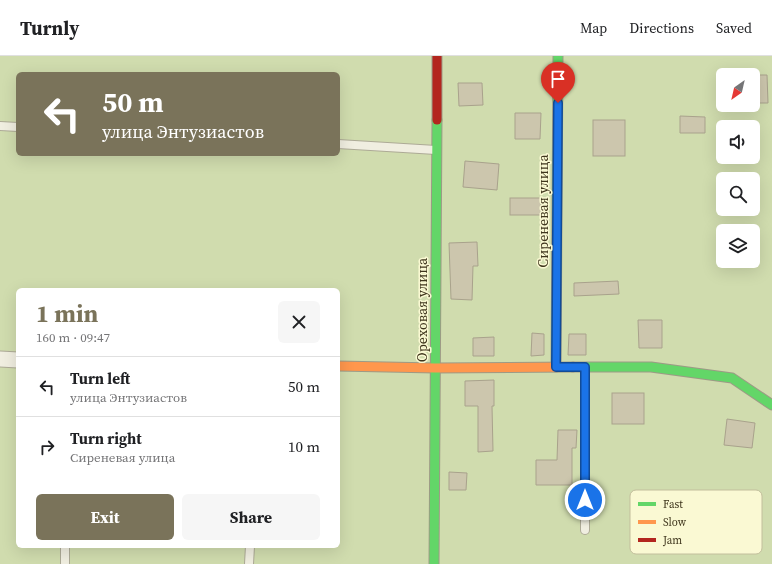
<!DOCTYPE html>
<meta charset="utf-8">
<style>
body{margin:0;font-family:"Source Serif 4",serif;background:#f6f6f6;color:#202124;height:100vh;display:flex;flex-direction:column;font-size:15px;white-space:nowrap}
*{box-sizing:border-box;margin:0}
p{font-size:13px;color:#757577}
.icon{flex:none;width:22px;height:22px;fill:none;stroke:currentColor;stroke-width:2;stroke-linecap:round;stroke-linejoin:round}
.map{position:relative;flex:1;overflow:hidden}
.side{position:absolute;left:16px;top:232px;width:324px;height:260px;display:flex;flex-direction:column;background:#fff;border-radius:6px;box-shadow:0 4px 16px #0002}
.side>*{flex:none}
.top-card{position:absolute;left:16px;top:16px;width:324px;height:84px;border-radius:6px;box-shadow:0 4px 16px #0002;background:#7a735a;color:#fff;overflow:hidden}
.needle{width:26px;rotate:214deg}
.controls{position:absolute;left:716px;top:12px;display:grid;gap:8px}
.controls a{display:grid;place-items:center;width:44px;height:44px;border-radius:6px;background:#fff;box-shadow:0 4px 16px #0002;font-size:20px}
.pin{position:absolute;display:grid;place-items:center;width:34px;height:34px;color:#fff;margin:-41px -17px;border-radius:50% 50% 50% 0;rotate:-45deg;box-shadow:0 0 4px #0007}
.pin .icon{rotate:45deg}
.me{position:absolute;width:44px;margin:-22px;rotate:0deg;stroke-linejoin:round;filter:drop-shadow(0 0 3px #0008)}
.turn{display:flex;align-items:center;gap:14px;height:84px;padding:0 20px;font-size:18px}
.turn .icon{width:52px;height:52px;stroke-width:2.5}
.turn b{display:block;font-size:28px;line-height:34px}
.round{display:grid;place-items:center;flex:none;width:42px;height:42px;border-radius:6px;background:#f6f6f6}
.summary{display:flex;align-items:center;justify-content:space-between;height:68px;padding:0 20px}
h1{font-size:24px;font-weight:700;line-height:30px;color:#7a735a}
.button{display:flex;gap:8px;margin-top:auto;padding:8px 20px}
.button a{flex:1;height:46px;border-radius:6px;background:#7a735a;color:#fff;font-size:16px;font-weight:700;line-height:46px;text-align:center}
.button a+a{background:#f6f6f6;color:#202124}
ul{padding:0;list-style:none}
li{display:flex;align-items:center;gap:12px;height:60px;padding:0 20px;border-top:1px solid #e0e0e0}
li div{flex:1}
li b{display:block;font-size:15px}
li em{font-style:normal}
header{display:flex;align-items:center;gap:24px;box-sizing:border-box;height:56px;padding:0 20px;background:#fff;border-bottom:1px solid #e0e0e0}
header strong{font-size:19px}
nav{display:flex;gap:22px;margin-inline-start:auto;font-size:14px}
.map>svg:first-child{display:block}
</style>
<header>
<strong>Turnly</strong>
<nav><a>Map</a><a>Directions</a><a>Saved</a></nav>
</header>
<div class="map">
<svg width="772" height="508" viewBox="0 0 772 508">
<rect width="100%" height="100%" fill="#e8e6cd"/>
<path fill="#d0dcae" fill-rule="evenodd" d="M0,0H772V508H0ZM18,18H338V98H18ZM723,19H753V49H723ZM723,71H753V101H723ZM723,123H753V153H723ZM723,175H753V205H723ZM18,234H338V490H18Z"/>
<g fill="#ccc6ad" stroke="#a9a28c">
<path d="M753,19H767L768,47H753Z"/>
<path d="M458,27H482L483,49L459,50Z"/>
<path d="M515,57H541L540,83H515Z"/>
<path d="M680,60L705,61V77H680Z"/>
<rect x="593" y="64" width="32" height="36"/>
<path d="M465,105L499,108L497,134L463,131Z"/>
<rect x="510" y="142" width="31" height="17"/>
<path d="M477,186L478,210H473L472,244L451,243L449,187Z"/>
<path d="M618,225L619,238L574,240V227Z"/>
<path d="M638,264H662V292H639Z"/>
<path d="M532,277L544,278V299L531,300Z"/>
<path d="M569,278H586V299H568Z"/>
<path d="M494,281V300H473V282Z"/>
<path d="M494,324V350H492L493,395L478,396V350H465V325Z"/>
<rect x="612" y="337" width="32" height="31"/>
<path d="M727,363L755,367L752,392L724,389Z"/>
<path d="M558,374H577L576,392H572V429H536V404H557Z"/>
<path d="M449,416L467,417L466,434H449Z"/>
</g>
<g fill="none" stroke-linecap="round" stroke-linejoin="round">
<g stroke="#adaa96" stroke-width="10">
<g id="lane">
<path d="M0,70L18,71"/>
<path d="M338,88L436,94"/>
<path d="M585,474V312"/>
<path d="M65,508V490"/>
<path d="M249,508L250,490"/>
</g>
</g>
<g stroke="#adaa96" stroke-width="17">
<path id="street" d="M0,303L18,304"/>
</g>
<g stroke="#9d9a86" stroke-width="11">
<g id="fast">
<path d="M556,311L558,0"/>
<path d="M573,311H651L732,322L772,349"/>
<path d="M434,508L437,64"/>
</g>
</g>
<g stroke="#9d9a86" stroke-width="11">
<path id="slow" d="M338,310L435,312L573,311"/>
</g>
<g stroke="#9d9a86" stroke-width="11">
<path id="jam" d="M437,64V0"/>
</g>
<use href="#lane" stroke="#f0eee0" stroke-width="8"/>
<use href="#street" stroke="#f0eee0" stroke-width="15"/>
<use href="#fast" stroke="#63d668" stroke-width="9"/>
<use href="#slow" stroke="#ff974d" stroke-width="9"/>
<use href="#jam" stroke="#b3261e" stroke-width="9"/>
</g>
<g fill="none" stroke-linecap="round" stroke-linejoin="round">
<g stroke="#114b97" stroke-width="10">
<path id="route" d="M558,47L556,311H585V444"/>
</g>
<use href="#route" stroke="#1a73e8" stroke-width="7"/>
</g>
<g text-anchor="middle" stroke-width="3" stroke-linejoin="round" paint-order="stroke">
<g font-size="14" fill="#3e351c" stroke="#faf9d3">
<text transform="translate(543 155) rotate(-90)" y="5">Сиреневая улица</text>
<text transform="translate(422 254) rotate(-90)" y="5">Ореховая улица</text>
</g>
</g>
<rect x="630" y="434" width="132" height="64" rx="6" fill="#faf9d3" stroke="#c2be9c" stroke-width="1"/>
<rect x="638" y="446" width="18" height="4" fill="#63d668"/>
<rect x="638" y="464" width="18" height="4" fill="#ff974d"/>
<rect x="638" y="482" width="18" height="4" fill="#b3261e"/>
<g font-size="11" fill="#3e351c">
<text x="663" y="452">Fast</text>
<text x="663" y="470">Slow</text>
<text x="663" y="488">Jam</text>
</g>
</svg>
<div class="controls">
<a><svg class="needle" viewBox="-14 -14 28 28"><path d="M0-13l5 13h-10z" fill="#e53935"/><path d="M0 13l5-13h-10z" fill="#757577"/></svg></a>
<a><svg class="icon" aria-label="sound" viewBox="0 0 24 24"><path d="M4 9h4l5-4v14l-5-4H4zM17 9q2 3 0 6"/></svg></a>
<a><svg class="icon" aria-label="search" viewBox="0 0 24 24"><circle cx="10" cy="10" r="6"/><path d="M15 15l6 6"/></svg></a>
<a><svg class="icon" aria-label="layers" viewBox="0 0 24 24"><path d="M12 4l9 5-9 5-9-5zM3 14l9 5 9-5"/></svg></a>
</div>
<div class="pin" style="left:558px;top:47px;background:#d93025"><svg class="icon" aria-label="arrive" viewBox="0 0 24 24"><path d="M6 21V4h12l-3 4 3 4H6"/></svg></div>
<svg class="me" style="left:585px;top:444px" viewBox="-20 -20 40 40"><circle r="17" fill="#1a73e8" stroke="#fff" stroke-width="3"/><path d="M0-11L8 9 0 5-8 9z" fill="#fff"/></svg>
<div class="top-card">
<div class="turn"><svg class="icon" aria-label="left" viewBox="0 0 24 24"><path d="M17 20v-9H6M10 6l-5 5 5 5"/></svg><div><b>50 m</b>улица Энтузиастов</div></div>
</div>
<section class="side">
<div class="summary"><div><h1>1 min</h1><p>160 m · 09:47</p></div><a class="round"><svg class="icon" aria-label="close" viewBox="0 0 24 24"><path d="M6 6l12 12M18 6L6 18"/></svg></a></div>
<ul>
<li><svg class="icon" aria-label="left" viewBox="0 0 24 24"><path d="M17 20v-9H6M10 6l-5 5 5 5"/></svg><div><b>Turn left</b><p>улица Энтузиастов</p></div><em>50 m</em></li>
<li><svg class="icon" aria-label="right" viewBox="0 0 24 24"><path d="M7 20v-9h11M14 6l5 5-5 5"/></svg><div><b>Turn right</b><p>Сиреневая улица</p></div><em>10 m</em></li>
</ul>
<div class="button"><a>Exit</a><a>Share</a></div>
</section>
</div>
